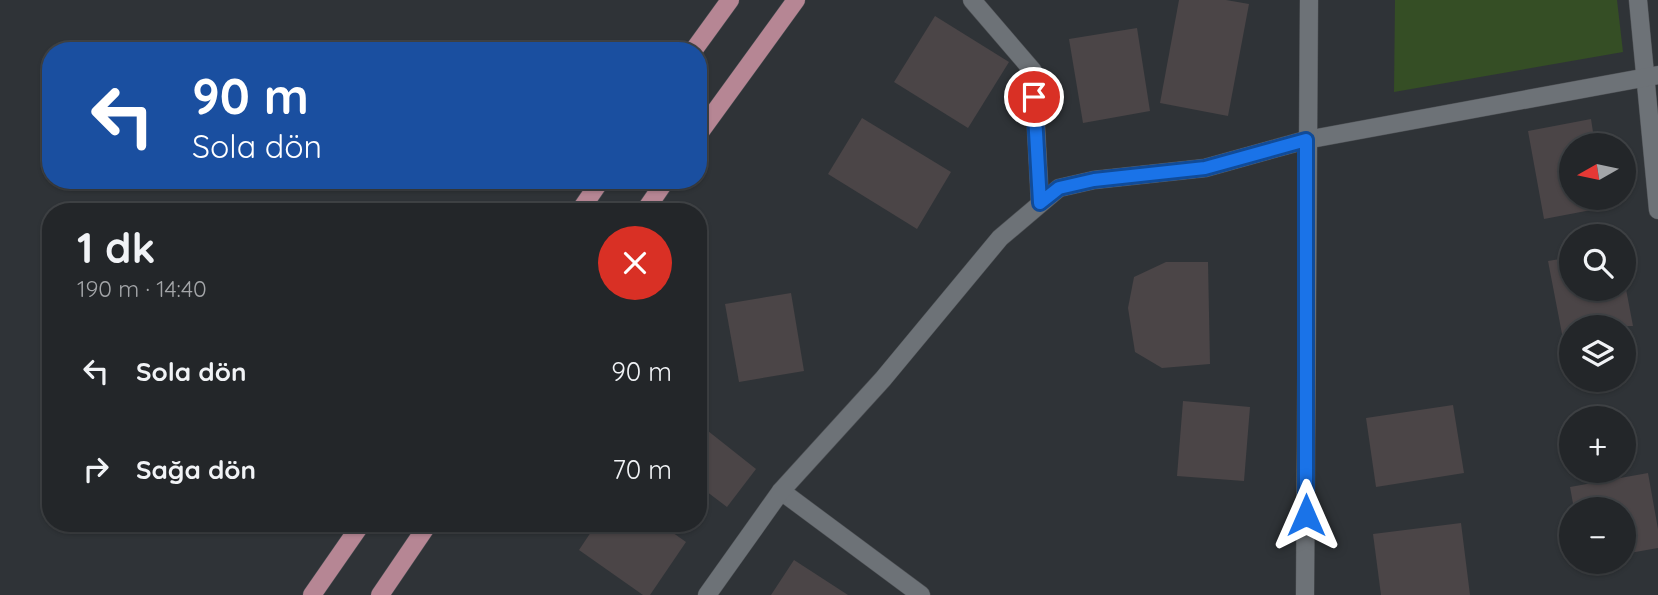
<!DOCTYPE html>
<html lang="tr">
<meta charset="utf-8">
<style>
body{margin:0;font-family:Quicksand,sans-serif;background:#2b2e31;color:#f1f3f6;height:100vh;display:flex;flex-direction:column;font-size:26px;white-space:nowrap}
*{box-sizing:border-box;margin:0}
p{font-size:23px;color:#a3a5a8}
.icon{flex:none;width:38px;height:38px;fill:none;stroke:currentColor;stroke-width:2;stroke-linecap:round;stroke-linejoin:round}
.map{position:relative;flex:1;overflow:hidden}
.panel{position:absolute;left:42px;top:203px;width:665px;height:329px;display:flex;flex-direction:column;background:#232629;border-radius:28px;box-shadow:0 2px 5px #0004,0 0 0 2px #404346}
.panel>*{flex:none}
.guide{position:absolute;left:42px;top:42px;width:665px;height:147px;border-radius:28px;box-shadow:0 2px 5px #0004,0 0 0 2px #404346;background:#1a4fa0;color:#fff;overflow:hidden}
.needle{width:46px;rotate:261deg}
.fabs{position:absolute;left:1559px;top:133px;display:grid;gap:14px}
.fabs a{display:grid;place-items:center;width:77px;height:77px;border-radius:50%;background:#232629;box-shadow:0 2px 5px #0004,0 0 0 2px #404346;font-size:35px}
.pin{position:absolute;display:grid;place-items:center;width:60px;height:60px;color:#fff;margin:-30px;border:4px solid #fff;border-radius:50%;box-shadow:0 2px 7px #0007}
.me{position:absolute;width:77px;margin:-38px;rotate:0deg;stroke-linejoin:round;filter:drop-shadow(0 0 5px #0008)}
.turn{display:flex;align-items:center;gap:24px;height:147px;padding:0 35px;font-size:32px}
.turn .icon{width:91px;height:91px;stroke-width:2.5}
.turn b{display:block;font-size:49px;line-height:60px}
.round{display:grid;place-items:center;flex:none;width:74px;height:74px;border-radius:37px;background:#2b2e31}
.head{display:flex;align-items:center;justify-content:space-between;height:119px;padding:0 35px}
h1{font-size:42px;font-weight:700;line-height:52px}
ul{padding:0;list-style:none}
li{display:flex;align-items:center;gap:21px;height:98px;padding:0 35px}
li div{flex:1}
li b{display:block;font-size:26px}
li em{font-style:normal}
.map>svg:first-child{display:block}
</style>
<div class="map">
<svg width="1658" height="595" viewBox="0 0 1658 595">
<rect width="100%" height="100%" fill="#2f3337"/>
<path fill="#354e25" d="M1395,0H1617L1623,52L1394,92Z"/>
<g fill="#4b4547">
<path d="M1179,0H1226L1249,4L1228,116L1160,103Z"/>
<path d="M935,16L1009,62L968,128L894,82Z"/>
<path d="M1137,28L1150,111L1083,123L1069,39Z"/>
<path d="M862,118L951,172L917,229L828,174Z"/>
<path d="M1591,119L1595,145H1572V198H1605L1607,207L1544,219L1528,131Z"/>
<path d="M1572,257V289H1626L1633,326L1572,327V337L1563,339L1548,261Z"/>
<path d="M1166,262H1208L1210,364L1162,368L1135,352L1128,308L1134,277Z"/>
<path d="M791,293L804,371L739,382L725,304Z"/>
<path d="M1183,401L1250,407L1244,481L1177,476Z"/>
<path d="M1453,405L1464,473L1376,487L1366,418Z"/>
<path d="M703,427L756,469L727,507L698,485V433Z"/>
<path d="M1648,473L1658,529V548L1624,554V509H1574L1570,487Z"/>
<path d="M597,523H659L686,542L650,595H643L579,550Z"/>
<path d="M1461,523L1470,595H1381L1373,534Z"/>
<path d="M794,560L848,595H771Z"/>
</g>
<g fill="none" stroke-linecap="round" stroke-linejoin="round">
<g stroke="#4c4f53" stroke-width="19">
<g id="minor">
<path d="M972,0L1033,71L1040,203"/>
<path d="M1638,0L1658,210"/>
<path d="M781,491L921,595"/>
<path d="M707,595L781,491L883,379L1000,238L1059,188L1094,180L1205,168L1306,140L1658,75"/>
<path d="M1305,595L1309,0"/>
</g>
</g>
<g stroke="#4c4f53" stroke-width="19">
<g id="major">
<path d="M693,51L730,0"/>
<path d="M698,135L796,0"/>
<path d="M579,212L601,180"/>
<path d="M644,212L666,180"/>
<path d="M312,595L362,523"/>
<path d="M380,595L429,523"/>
</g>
</g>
<use href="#minor" stroke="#6d7277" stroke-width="18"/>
<use href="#major" stroke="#b68694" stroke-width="18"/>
</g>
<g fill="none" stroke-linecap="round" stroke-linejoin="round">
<g stroke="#114b97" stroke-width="18">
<path id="route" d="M1034,97L1040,203L1059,188L1094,180L1205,168L1306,140V515"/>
</g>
<use href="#route" stroke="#1a73e8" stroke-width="12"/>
</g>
</svg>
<div class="fabs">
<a><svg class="needle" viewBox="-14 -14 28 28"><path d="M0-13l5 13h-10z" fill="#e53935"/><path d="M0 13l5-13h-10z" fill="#a3a5a8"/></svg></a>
<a><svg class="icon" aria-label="search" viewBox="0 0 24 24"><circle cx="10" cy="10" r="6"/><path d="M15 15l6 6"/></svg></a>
<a><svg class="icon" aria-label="layers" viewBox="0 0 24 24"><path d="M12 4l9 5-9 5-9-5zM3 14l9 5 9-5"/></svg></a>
<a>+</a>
<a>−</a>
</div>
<div class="pin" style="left:1034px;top:97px;background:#d93025"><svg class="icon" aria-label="arrive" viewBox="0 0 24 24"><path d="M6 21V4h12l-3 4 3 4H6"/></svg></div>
<svg class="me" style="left:1306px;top:515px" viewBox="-20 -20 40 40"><path d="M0-17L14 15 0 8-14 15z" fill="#1a73e8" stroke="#fff" stroke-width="4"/></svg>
<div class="guide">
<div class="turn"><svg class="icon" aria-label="left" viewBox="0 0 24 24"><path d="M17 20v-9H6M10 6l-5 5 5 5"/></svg><div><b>90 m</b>Sola dön</div></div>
</div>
<section class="panel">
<div class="head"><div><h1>1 dk</h1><p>190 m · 14:40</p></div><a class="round" style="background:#d93025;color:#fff"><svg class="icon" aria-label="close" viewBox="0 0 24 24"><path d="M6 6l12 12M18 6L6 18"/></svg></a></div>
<ul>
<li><svg class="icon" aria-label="left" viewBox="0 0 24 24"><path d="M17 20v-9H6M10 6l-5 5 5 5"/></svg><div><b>Sola dön</b></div><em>90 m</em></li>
<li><svg class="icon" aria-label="right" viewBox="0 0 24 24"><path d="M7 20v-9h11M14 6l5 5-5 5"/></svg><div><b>Sağa dön</b></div><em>70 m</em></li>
</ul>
</section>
</div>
